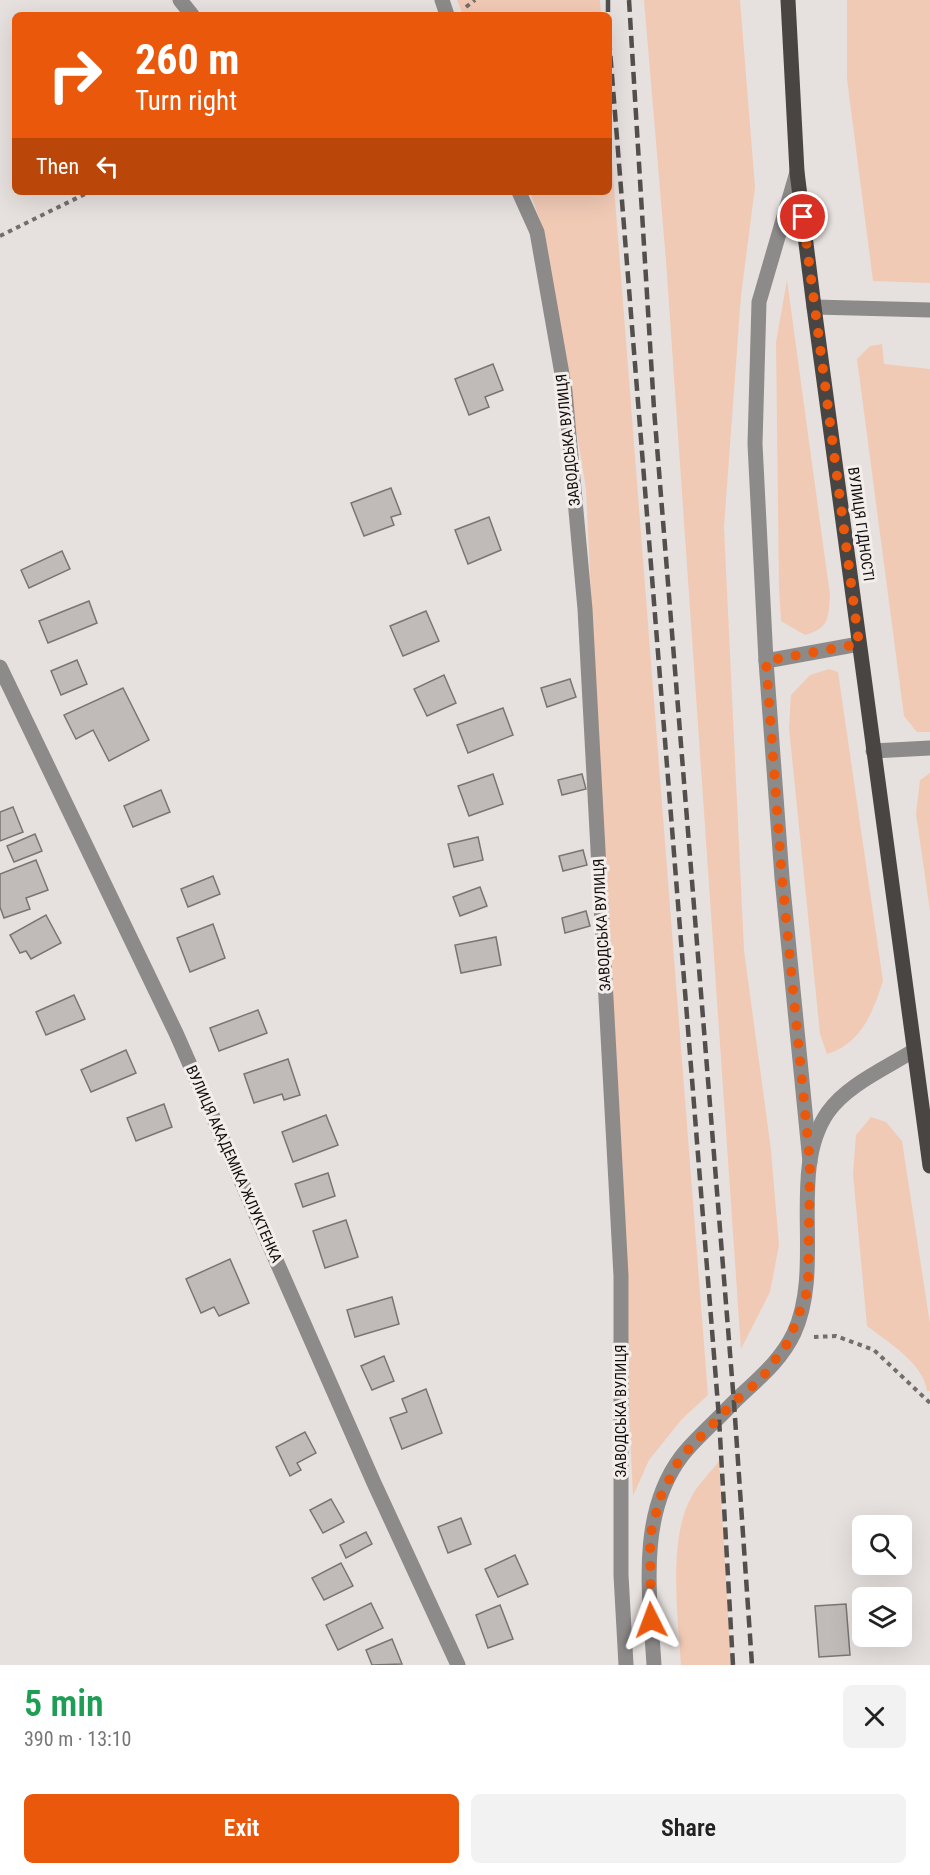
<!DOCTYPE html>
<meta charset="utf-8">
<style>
body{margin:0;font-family:"Roboto Condensed",sans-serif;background:#f2f2f2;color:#222;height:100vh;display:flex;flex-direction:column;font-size:22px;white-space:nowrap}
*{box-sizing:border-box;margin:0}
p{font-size:20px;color:#767676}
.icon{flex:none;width:33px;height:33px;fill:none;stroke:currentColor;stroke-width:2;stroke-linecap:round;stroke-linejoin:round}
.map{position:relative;height:1665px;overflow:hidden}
.details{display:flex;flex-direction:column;background:#fff;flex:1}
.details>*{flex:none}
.hud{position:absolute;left:12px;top:12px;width:600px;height:183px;border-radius:9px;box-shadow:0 6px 24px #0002;background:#ea580c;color:#fff;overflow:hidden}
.controls{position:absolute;left:852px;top:1515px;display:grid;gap:12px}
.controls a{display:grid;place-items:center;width:60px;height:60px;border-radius:9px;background:#fff;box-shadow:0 6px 24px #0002;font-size:30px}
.pin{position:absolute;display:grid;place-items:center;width:51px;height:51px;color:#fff;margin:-26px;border:3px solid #fff;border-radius:50%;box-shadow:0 2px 6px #0007}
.me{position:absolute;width:66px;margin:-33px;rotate:357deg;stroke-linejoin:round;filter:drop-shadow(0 0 4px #0008)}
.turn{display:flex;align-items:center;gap:21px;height:126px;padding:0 24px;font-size:27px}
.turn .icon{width:78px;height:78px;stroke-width:2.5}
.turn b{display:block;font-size:42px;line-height:51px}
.then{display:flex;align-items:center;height:57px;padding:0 24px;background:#0003;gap:12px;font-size:22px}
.round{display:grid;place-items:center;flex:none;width:63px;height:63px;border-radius:9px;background:#f2f2f2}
.overview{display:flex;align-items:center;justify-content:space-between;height:102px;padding:0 24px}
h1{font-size:36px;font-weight:600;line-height:45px;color:#1e9e55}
.cta{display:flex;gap:12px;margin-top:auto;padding:12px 24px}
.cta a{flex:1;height:69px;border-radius:9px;background:#ea580c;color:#fff;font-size:24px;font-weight:600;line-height:69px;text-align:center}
.cta a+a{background:#f2f2f2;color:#222}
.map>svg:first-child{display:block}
</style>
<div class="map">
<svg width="930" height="1665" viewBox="0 0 930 1665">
<rect width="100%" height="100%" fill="#e6e1de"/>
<g fill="#f1cab5">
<path d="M457,0H600L601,15H463Z"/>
<path d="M644,0H740L755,187L741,296L724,527L744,950L771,1150L779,1245L770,1292L741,1349L666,261Z"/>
<path d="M847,0H930V283L873,281L847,79Z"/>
<path d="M609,122L708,1395L682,1419L649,1460L633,1496L586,489L544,232L530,192H609Z"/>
<path d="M787,280L830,595C828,618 830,628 805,635L781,621L779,588L776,342Z"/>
<path d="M882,344L884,364L930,369V732H917L904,716L857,359L870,346Z"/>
<path d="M829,669L838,672L883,981C873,1012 861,1044 827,1054L820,1034L789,728L791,695L810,675Z"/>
<path d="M930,773V911L916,814L920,780Z"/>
<path d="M871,1117L886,1122L902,1141L930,1324V1391H927C924,1364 888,1342 867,1326L853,1174L856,1135Z"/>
<path d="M719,1461L731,1665H681C678,1617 667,1536 693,1494C700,1482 711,1472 719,1461Z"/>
</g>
<g fill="#c0bbb8" stroke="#797573" stroke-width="1.5">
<path d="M493,364L503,390L485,397L489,407L469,415L455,379Z"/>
<path d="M391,488L401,514L391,517L394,525L364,536L351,503Z"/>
<path d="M489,517L501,550L468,564L455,530Z"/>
<path d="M62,551L70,569L29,588L21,570Z"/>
<path d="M89,601L97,623L48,643L39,621Z"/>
<path d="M426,611L439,641L403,656L390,626Z"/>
<path d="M77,660L87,684L61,695L51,671Z"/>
<path d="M444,675L456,703L427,716L414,689Z"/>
<path d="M570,679L576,697L547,707L541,688Z"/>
<path d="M123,688L149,740L109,761L93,730L76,739L64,715Z"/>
<path d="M503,708L513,735L468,753L457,725Z"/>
<path d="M493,774L503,804L469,816L458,786Z"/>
<path d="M582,774L586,789L562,795L558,780Z"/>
<path d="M161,790L170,812L133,827L124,806Z"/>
<path d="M13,807L23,832L0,841V812Z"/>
<path d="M35,834L42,851L14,862L7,846Z"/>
<path d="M478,837L483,860L454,867L448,844Z"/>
<path d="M583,850L587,865L563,871L559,856Z"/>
<path d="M36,860L48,890L26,898L30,909L4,918L0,907V874Z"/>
<path d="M213,876L220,894L188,907L181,889Z"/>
<path d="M480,887L487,906L460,916L453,897Z"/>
<path d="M586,911L590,926L565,933L562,918Z"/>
<path d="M46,915L61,943L31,959L26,951L20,953L10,935Z"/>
<path d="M213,924L225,958L190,972L177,938Z"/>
<path d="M496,937L501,965L461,973L455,945Z"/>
<path d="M74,995L85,1019L46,1035L36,1012Z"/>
<path d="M258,1010L267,1033L219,1051L210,1028Z"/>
<path d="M126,1050L136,1073L91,1092L81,1070Z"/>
<path d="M288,1059L300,1095L284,1100L282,1094L254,1103L244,1074Z"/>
<path d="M164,1104L172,1127L136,1141L127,1118Z"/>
<path d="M326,1115L338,1145L293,1162L282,1132Z"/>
<path d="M328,1173L335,1196L303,1207L295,1184Z"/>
<path d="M346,1220L358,1257L325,1268L313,1231Z"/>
<path d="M230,1259L249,1303L219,1316L214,1307L201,1313L186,1279Z"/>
<path d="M392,1297L399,1324L355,1337L347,1310Z"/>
<path d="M384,1356L394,1381L372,1390L361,1366Z"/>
<path d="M426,1389L442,1433L402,1449L390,1418L407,1412L402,1399Z"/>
<path d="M305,1432L316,1453L297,1463L301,1470L290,1476L276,1447Z"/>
<path d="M331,1499L344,1522L323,1533L310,1510Z"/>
<path d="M461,1518L471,1544L448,1553L438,1527Z"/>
<path d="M366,1532L372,1544L346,1558L340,1545Z"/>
<path d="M515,1555L528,1584L498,1597L485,1569Z"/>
<path d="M341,1563L353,1586L324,1600L312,1578Z"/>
<path d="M371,1603L383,1628L338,1650L326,1625Z"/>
<path d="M846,1604L850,1655L819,1657L815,1606Z"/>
<path d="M500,1605L513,1639L488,1648L476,1615Z"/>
<path d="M392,1639L402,1664L372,1665L366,1650Z"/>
</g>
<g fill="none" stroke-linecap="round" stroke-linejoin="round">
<g stroke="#716e6c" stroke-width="4" stroke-dasharray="4.5 4.5" stroke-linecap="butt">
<path d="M466,7L475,0"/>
<path d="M0,236L89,192"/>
<path d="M814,1337L836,1336L874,1350L930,1403"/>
</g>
<g stroke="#8d8b8a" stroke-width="15">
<path d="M180,0L192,15"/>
<path d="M442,0L447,15"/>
<path d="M797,172L759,302L755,444L766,661L782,878L810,1162"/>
<path d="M519,192L537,232L565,391L585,609L621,1276V1575L626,1665"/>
<path d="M814,307L930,310"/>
<path d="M766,661L859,644"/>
<path d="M0,667L176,1033L374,1483L458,1665"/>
<path d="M873,751L930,748"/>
<path d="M654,1665C650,1597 637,1516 681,1457C694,1440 713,1424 728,1408C751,1384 779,1365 794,1333C825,1266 787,1171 828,1112C847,1085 886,1068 913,1051"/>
</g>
<path stroke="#484543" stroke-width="15" d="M788,0L797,172L814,307L930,1166"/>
<g stroke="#524f4d" stroke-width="4.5" stroke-dasharray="12 6" stroke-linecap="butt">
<path d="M608,0V15"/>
<path d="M629,0L654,409L734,1403L752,1665"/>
<path d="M609,38L719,1418L733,1665"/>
</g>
</g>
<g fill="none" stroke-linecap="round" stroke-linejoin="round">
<path stroke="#ea580c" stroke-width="10" stroke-dasharray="0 18" d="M651,1620L650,1536L660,1498L680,1458L734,1402L762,1378L789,1341L808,1289L810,1162L782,878L766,661L859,644L803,217"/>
</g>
<g text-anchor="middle" stroke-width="6" stroke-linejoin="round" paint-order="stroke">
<g font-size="15" fill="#100e0d" stroke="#f3eeec">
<text transform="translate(568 440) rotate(-96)" y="5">ЗАВОДСЬКА ВУЛИЦЯ</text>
<text transform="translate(861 524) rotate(82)" y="5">ВУЛИЦЯ ГІДНОСТІ</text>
<text transform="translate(602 925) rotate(-93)" y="5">ЗАВОДСЬКА ВУЛИЦЯ</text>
<text transform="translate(234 1164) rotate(66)" y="5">ВУЛИЦЯ АКАДЕМІКА ЖЛУКТЕНКА</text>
<text transform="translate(621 1411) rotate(-90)" y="5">ЗАВОДСЬКА ВУЛИЦЯ</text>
</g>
</g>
</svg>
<div class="controls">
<a><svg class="icon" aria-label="search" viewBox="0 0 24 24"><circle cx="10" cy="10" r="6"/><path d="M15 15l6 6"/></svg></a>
<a><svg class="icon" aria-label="layers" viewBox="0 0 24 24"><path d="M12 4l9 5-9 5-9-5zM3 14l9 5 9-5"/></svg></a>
</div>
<div class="pin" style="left:803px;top:217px;background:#d93025"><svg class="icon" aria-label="arrive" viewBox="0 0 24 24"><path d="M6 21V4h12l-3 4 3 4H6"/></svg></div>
<svg class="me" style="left:651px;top:1620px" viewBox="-20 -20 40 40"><path d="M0-17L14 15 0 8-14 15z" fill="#ea580c" stroke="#fff" stroke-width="4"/></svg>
<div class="hud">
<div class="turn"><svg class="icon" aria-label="right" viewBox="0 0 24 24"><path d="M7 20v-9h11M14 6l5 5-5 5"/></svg><div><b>260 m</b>Turn right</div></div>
<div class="then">Then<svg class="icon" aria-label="left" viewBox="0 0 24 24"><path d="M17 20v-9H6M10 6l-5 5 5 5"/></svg></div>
</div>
</div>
<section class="details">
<div class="overview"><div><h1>5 min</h1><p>390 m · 13:10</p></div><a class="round"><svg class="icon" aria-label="close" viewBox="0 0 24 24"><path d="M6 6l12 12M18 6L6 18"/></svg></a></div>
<div class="cta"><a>Exit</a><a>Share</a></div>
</section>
